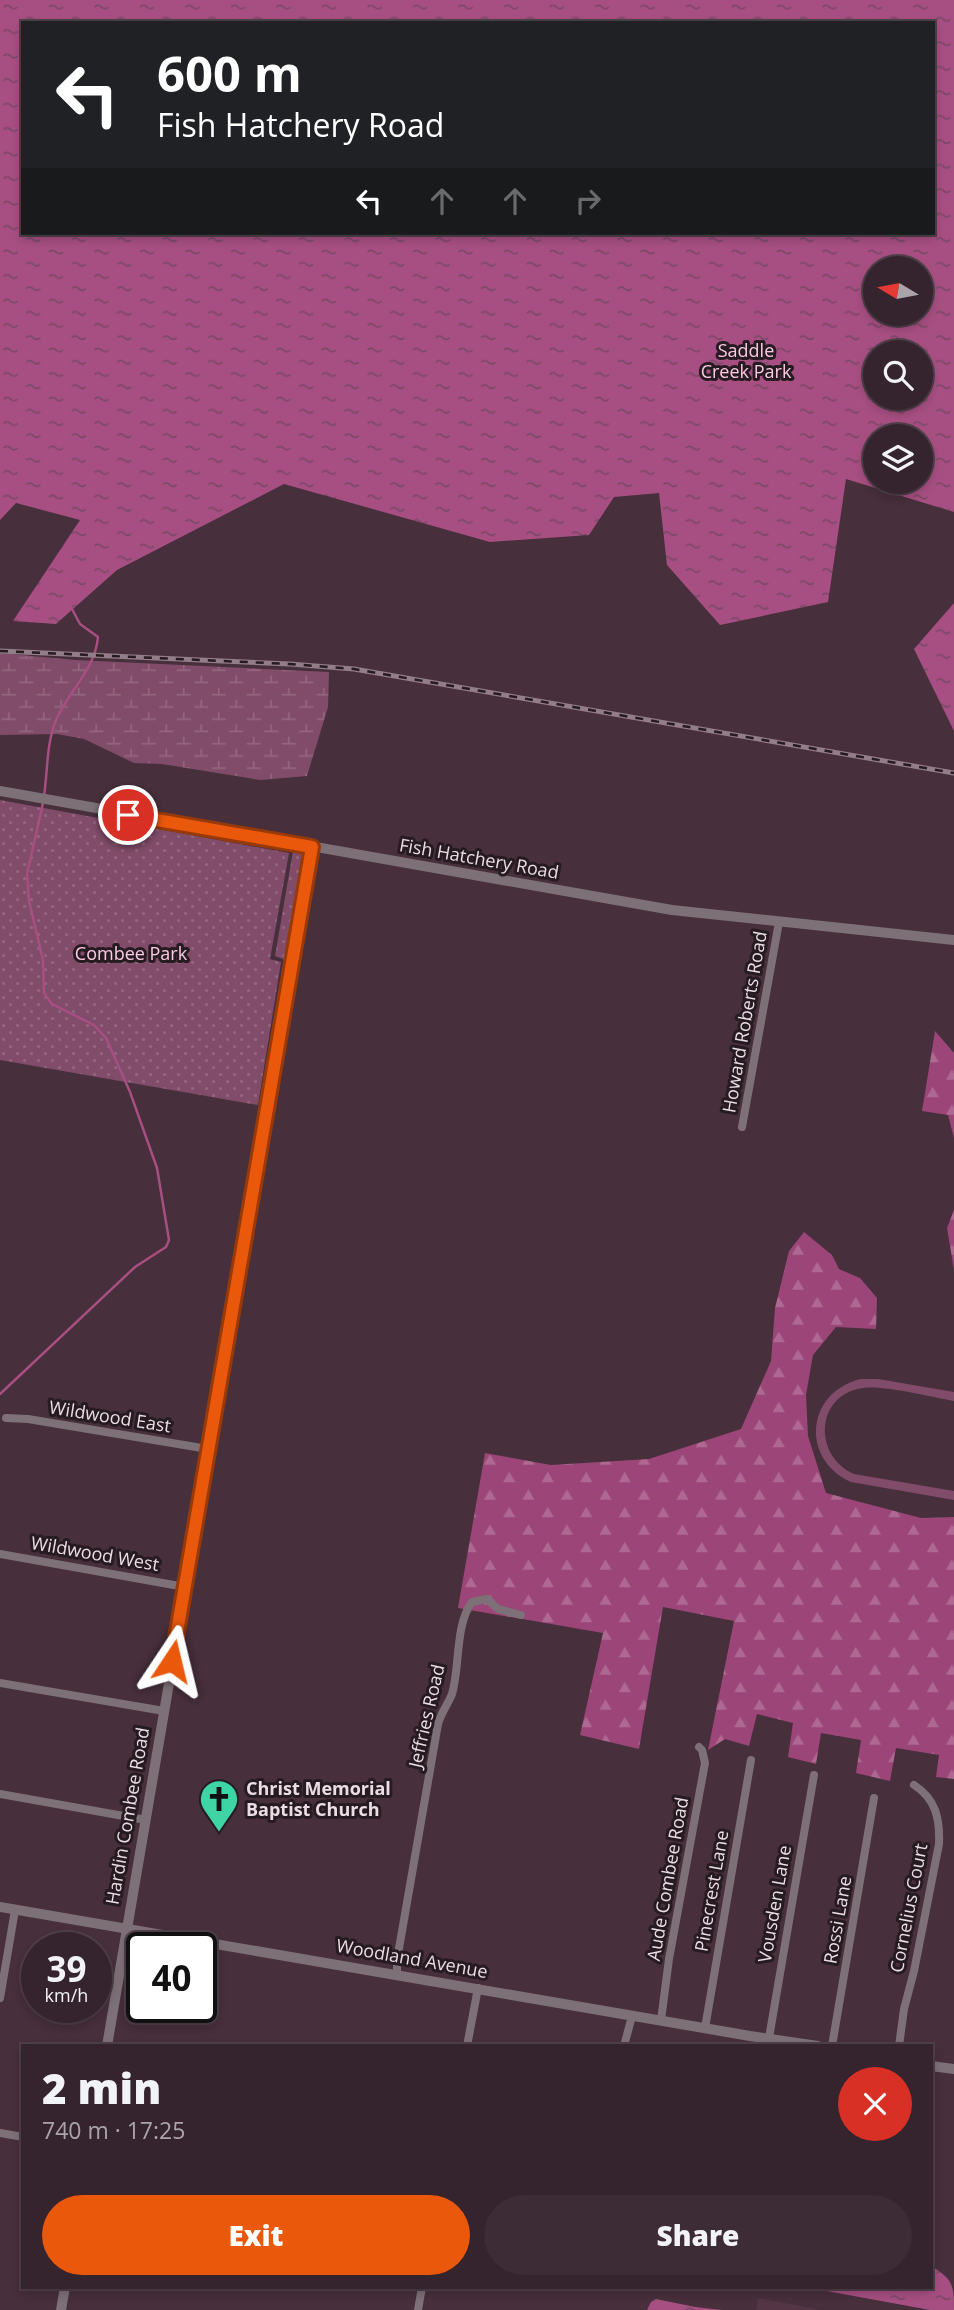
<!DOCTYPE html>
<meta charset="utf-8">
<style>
body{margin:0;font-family:"Open Sans",sans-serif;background:#3d2b35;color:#f1f3f6;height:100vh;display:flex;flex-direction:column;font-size:26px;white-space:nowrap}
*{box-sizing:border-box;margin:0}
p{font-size:23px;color:#aaa4aa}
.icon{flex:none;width:38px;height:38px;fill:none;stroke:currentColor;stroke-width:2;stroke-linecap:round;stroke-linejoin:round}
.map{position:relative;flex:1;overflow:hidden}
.side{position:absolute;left:21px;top:2044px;width:912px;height:245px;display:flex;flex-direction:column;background:#35232d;border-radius:0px;box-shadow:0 4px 10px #0003,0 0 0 2px #4f4049}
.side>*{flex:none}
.top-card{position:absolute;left:21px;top:21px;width:914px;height:214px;border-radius:0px;box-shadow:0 4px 10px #0003,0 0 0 2px #4f4049;background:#202124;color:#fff;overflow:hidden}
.needle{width:46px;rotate:280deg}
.tools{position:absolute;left:863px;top:256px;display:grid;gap:14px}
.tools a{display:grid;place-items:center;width:70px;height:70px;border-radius:50%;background:#35232d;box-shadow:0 4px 10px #0003,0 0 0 2px #4f4049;font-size:35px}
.speed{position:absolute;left:21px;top:1932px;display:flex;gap:14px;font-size:35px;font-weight:700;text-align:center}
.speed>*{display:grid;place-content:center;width:91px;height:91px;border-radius:50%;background:#35232d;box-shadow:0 4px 10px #0003,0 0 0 2px #4f4049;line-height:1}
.speed small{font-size:18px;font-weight:400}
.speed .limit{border:4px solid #111;border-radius:10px;background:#fff;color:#111}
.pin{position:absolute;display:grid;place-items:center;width:60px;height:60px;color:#fff;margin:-30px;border:4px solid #fff;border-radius:50%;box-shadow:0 2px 7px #0007}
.me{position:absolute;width:77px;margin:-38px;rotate:10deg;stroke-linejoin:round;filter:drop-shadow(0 0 5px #0008)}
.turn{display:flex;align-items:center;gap:24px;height:147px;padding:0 21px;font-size:32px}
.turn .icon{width:91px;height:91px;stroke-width:2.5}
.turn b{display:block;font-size:49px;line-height:60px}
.lanes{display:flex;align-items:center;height:66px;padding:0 21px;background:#0003;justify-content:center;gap:35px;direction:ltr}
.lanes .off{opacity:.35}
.round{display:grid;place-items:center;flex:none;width:74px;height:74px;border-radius:37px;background:#3d2b35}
.summary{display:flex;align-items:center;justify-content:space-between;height:119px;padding:0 21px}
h1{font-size:42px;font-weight:800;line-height:52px}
.button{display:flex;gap:14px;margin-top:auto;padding:14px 21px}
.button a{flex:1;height:80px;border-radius:42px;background:#ea580c;color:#fff;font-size:28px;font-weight:800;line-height:80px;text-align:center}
.button a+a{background:#3d2b35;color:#f1f3f6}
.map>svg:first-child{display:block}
</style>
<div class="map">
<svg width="954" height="2310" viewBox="0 0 954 2310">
<defs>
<pattern id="grass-dots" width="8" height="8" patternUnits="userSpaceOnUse" patternTransform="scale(1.75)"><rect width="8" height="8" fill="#814c69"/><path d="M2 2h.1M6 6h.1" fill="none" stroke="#93657e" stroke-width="1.8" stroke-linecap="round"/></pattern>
<pattern id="forest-firs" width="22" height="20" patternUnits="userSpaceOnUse" patternTransform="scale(1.75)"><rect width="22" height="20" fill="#9b4578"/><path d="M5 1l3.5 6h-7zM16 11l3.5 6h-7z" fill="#ae6891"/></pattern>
<pattern id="wetland-marsh" width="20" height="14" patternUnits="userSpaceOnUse" patternTransform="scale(1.75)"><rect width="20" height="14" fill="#814c69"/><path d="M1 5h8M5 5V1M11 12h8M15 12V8" fill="none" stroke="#93657e"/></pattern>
<pattern id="water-ripples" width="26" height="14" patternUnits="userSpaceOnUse" patternTransform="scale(1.75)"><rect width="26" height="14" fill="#a74f82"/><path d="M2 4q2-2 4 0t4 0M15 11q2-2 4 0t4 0" fill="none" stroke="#7c4966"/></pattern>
</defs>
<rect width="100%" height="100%" fill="#472f3c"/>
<path fill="#543546" d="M758,2298L822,2310H756Z"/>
<g fill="url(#grass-dots)">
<path d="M0,800L289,853L270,959L281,962L258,1105L0,1060Z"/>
<path d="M84,812L306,851L263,1100L286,963L283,959L275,956L293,851L289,849Z"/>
</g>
<g fill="url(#forest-firs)">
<path d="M935,1031L954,1053V1138L948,1115L922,1111Z"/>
<path d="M954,1210V1270L947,1228Z"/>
<path d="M804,1232L832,1255L839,1269L860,1278L877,1298L876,1329L836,1327L813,1355L806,1395L808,1436L826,1493L921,1518L954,1517V1779L936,1777L939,1755L896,1748L890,1781L856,1773L861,1740L821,1733L816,1764L788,1757L793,1723L757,1714L749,1746L725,1739L708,1750L734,1621L663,1607L639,1749L580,1735L603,1633L458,1608L485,1453L551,1465L649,1459L741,1429L771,1361L775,1308L789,1251Z"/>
</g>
<path fill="url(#wetland-marsh)" d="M0,653L75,660L329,672L328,707L307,776L260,780L162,764L134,763L84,739L57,734L0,735Z"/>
<path fill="#814c69" d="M861,1379H878L954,1392V1401C931,1397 884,1385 863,1388C816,1394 812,1455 854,1474L954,1491V1500L851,1482C800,1459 806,1392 861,1379Z"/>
<g fill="url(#water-ripples)" fill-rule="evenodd">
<path d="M0,0H954V512L846,479L828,602L720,625L667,565L659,493L614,497L589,535L490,542L284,484L117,570L56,624L13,621L80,520L16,503L0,520ZM23,23H933V233H23ZM875,268H920V313H875ZM875,352H920V397H875ZM875,436H920V481H875Z"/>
<path d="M954,603V731L914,649Z"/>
<path d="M931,2266C953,2279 954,2285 954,2310H930L805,2287H931Z"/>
<path d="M656,2299L695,2307L722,2310H647L651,2302Z"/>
</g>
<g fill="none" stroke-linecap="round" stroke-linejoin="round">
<g stroke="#a74f82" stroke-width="2.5">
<path d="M44,796C48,770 46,745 56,720C69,690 95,670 98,637L80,624L72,609"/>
<path d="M0,1394L135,1267L166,1247L169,1240L157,1168L130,1092L106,1038L94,1025L52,1004L44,993L43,960L29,901L27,874L43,803"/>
</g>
<g stroke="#7d7076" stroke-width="8">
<path d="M742,1127L779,922"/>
<path d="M6,1418L28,1419L208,1449"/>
<path d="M0,1554L185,1587"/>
<path d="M0,1683L164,1711"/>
<path d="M0,1794L146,1820"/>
<path d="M397,1974V1960L438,1724C441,1713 448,1704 452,1694C460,1668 455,1624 472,1602L487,1599L498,1609L521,1615"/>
<path d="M0,1998L15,1910"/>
<path d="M661,2020L669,1959L705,1763L702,1750L699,1747"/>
<path d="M705,2028L751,1760"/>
<path d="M769,2038L814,1775"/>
<path d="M467,2046L478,1988"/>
<path d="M624,2046L632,2016"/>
<path d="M832,2046L874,1798"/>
<path d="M899,2046L904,2009L914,1971L939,1844C940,1819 936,1799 914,1785"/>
<path d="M0,2133L23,2137"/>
<path d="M418,2310L422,2287"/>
</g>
<g stroke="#7d7076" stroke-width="10">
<path d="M0,791L672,910L954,940"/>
<path d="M0,1907L750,2036L818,2046"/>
<path d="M107,2046L312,847"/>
<path d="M931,2066L954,2069"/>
<path d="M61,2310L65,2287"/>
</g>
<g stroke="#927d88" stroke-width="5">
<path id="rail" d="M0,651L290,664L354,669L954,773"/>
</g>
<use href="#rail" stroke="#261b21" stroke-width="2.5" stroke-dasharray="8" stroke-linecap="butt"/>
</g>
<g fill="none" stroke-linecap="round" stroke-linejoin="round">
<g stroke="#983908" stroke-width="18">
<path id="route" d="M128,815L312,847L172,1661"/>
</g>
<use href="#route" stroke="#ea580c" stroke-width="12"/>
</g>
<defs>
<g id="church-pin" transform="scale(2.0125)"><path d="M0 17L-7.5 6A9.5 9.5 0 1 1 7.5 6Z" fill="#3ed4a3" stroke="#261b21"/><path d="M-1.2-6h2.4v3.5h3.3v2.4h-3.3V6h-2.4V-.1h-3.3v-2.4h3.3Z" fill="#111"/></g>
</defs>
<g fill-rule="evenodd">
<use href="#church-pin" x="219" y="1799"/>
</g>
<g text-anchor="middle" stroke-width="6" stroke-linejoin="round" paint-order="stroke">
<g font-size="18" fill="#fac9e2" stroke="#261b21">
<text x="746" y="357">Saddle<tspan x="746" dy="21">Creek Park</tspan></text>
<text x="131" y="960">Combee Park</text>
</g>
<g font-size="18" fill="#ecdce4" stroke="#261b21">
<text transform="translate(479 859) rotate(10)" y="6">Fish Hatchery Road</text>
<text transform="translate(745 1022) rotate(-80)" y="6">Howard Roberts Road</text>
<text transform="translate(110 1417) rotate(9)" y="6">Wildwood East</text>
<text transform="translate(95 1554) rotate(10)" y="6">Wildwood West</text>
<text transform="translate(427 1716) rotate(-77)" y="6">Jeffries Road</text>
<text transform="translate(128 1816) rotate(-80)" y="6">Hardin Combee Road</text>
<text transform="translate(668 1879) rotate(-80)" y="6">Aude Combee Road</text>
<text transform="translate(712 1891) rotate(-80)" y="6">Pinecrest Lane</text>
<text transform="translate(775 1904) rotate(-80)" y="6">Vousden Lane</text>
<text transform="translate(909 1908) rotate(-79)" y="6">Cornelius Court</text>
<text transform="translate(838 1920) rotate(-80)" y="6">Rossi Lane</text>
<text transform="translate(412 1959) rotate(10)" y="6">Woodland Avenue</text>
</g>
<g font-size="18" font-weight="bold" fill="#ecdce4" stroke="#261b21" text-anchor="start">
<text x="246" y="1795">Christ Memorial<tspan x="246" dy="21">Baptist Church</tspan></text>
</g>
</g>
</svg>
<div class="tools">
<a><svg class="needle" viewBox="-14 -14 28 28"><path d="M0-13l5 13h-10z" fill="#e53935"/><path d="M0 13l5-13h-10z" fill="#aaa4aa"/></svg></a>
<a><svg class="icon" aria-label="search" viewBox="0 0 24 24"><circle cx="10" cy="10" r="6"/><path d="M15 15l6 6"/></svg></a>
<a><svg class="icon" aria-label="layers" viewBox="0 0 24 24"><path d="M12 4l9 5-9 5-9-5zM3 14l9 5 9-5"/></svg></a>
</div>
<div class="speed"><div>39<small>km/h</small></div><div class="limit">40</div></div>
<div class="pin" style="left:128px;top:815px;background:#d93025"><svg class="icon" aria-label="arrive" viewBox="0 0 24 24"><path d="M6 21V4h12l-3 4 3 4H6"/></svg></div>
<svg class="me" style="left:172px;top:1661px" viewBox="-20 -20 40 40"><path d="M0-17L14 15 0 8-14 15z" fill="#ea580c" stroke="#fff" stroke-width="4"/></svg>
<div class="top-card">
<div class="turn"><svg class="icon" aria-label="left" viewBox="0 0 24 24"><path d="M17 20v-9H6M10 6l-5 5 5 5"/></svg><div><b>600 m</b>Fish Hatchery Road</div></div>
<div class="lanes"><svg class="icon" aria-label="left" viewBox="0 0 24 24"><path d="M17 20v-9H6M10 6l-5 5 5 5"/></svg><svg class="icon off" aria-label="ahead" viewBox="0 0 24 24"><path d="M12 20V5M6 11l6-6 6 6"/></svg><svg class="icon off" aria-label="ahead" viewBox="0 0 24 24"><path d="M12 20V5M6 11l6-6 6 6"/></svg><svg class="icon off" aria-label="right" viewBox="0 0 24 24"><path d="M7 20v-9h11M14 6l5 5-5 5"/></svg></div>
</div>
<section class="side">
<div class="summary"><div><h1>2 min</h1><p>740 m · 17:25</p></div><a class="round" style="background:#d93025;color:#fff"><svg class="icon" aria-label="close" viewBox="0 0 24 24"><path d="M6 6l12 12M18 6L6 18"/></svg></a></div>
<div class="button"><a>Exit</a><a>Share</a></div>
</section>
</div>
